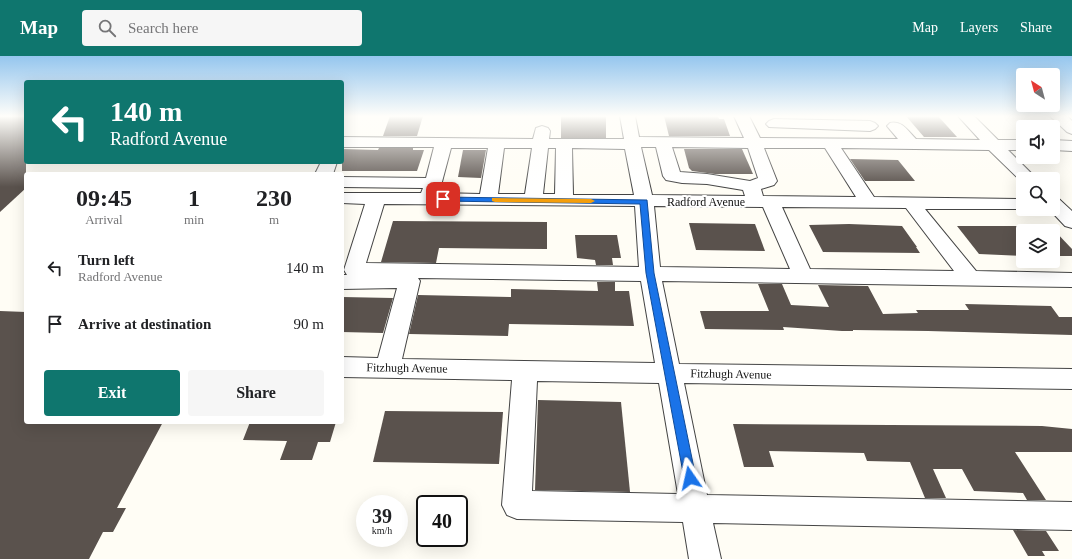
<!DOCTYPE html>
<style>
body{margin:0;font-family:"Times New Roman",serif;background:#f6f6f6;color:#202124;height:100vh;display:flex;flex-direction:column;font-size:15px;white-space:nowrap}
*{box-sizing:border-box;margin:0}
p{font-size:13px;color:#757577}
.icon{flex:none;width:22px;height:22px;fill:none;stroke:currentColor;stroke-width:2;stroke-linecap:round;stroke-linejoin:round}
.map{position:relative;flex:1;overflow:hidden}
.details{position:absolute;left:24px;top:116px;width:320px;height:252px;display:flex;flex-direction:column;background:#fff;border-radius:4px;box-shadow:0 4px 16px #0002}
.details>*{flex:none}
.top-card{position:absolute;left:24px;top:24px;width:320px;height:84px;border-radius:4px;box-shadow:0 4px 16px #0002;background:#0f766e;color:#fff;overflow:hidden}
.needle{width:26px;rotate:324deg}
.fabs{position:absolute;left:1016px;top:12px;display:grid;gap:8px}
.fabs a{display:grid;place-items:center;width:44px;height:44px;border-radius:4px;background:#fff;box-shadow:0 4px 16px #0002;font-size:20px}
.speed{position:absolute;left:356px;top:439px;display:flex;gap:8px;font-size:20px;font-weight:700;text-align:center}
.speed>*{display:grid;place-content:center;width:52px;height:52px;border-radius:50%;background:#fff;box-shadow:0 4px 16px #0002;line-height:1}
.speed small{font-size:10px;font-weight:400}
.speed .limit{border:2px solid #111;border-radius:6px;background:#fff;color:#111}
.pin{position:absolute;display:grid;place-items:center;width:34px;height:34px;color:#fff;margin:-17px;border-radius:8px;box-shadow:0 2px 6px #0006}
.me{position:absolute;width:44px;margin:-22px;rotate:349deg;stroke-linejoin:round;filter:drop-shadow(0 0 3px #0008)}
.turn{display:flex;align-items:center;gap:14px;height:84px;padding:0 20px;font-size:18px}
.turn .icon{width:52px;height:52px;stroke-width:2.5}
.turn b{display:block;font-size:28px;line-height:34px}
.eta{display:flex;justify-content:space-evenly;align-items:center;height:68px;text-align:center}
.eta b{font-size:24px;font-weight:600;line-height:28px}
.button{display:flex;gap:8px;margin-top:auto;padding:8px 20px}
.button a{flex:1;height:46px;border-radius:4px;background:#0f766e;color:#fff;font-size:16px;font-weight:600;line-height:46px;text-align:center}
.button a+a{background:#f6f6f6;color:#202124}
ul{padding:0;list-style:none}
li{display:flex;align-items:center;gap:12px;height:56px;padding:0 20px}
li div{flex:1}
li b{display:block;font-size:15px}
li em{font-style:normal}
header{display:flex;align-items:center;gap:24px;box-sizing:border-box;height:56px;padding:0 20px;background:#0f766e;color:#fff}
header strong{font-size:19px}
nav{display:flex;gap:22px;margin-inline-start:auto;font-size:14px}
.search{width:280px;height:36px;background:#f6f6f6;display:flex;align-items:center;gap:10px;box-sizing:border-box;padding:0 14px;border-radius:4px;color:#757577;font-size:15px}
.map>svg:first-child{display:block}
</style>
<header>
<strong>Map</strong>
<div class="search"><svg class="icon" aria-label="search" viewBox="0 0 24 24"><circle cx="10" cy="10" r="6"/><path d="M15 15l6 6"/></svg>Search here</div>
<nav><a>Map</a><a>Layers</a><a>Share</a></nav>
</header>
<div class="map">
<svg width="1072" height="503" viewBox="0 0 1072 503">
<rect width="100%" height="100%" fill="#fffdf5"/>
<g fill="#5a524d">
<path d="M0,60H26V132L0,156Z"/>
<path d="M390,60H423L417,80H383Z"/>
<rect x="561" y="60" width="45" height="22"/>
<path d="M664,60H718L719,63H724L730,80H669Z"/>
<path d="M906,60H938L957,81H924Z"/>
<path d="M379,92H413V94H424L417,115H342V93L378,94Z"/>
<path d="M684,93H742L753,118H715L692,115L689,112Z"/>
<path d="M463,94H486L481,122L458,121Z"/>
<path d="M850,103L898,104L915,125H865Z"/>
<path d="M393,165L547,166V193L439,192L436,207L381,206Z"/>
<path d="M689,167L755,168L765,195L696,194Z"/>
<path d="M849,168L902,170L917,191H916L920,197L823,196L809,169Z"/>
<path d="M957,170H1023V200L979,198Z"/>
<path d="M1053,173L1072,193V200H1053Z"/>
<path d="M575,179H617L621,202H612L613,209H596L595,204L577,202Z"/>
<path d="M597,226H615V235H629L634,270L509,268L508,280L409,278L418,239L511,241V233L598,235Z"/>
<path d="M758,228H782L791,249L829,251L818,229L868,230L883,258L918,257L916,254H969L965,248L1051,250L1059,261H1072V279L928,275L853,274V275H842L783,271L784,274L705,273L700,255H769Z"/>
<path d="M342,241L393,242L383,277L342,276Z"/>
<path d="M0,255L26,256V366H163L117,452H126L113,476H103L89,503H0Z"/>
<path d="M538,344L621,346L630,436L535,434Z"/>
<path d="M385,355L503,356L499,408L373,406Z"/>
<path d="M250,366H336L330,386H318L312,404H280L287,385L243,384Z"/>
<path d="M733,368L1042,370L1072,373V396H1015L1046,444H1027L1023,437L974,435L962,413H933L946,442H925L910,406L867,405L864,397L769,395L774,411H744Z"/>
<path d="M1013,474L1046,475L1059,495H1042L1045,500H1028Z"/>
</g>
<g fill="none" stroke-linecap="round" stroke-linejoin="round">
<g stroke="#444" stroke-width="2">
<g id="minor">
<path d="M620,60H635L639,81L744,82L734,60H749L760,82L898,83L887,70L890,67C902,64 908,75 916,83L980,84L958,60H974L998,84H1023V94H1008L1037,123H1023V127L989,94L841,92L874,141L1023,143V153H1025H925L976,215L1072,217V231L662,225L679,308L1072,313V333L684,327L707,439L1072,446V474L713,467L721,503H689L683,466L517,463L507,459L502,449L512,324L342,321V301L378,302L397,232L342,233V219H347L344,214L365,148L342,147V137H421L423,132L342,131V121L426,122L434,91H342V81L533,83L536,72L542,70L548,72L550,75L549,83H624ZM641,91H656L663,120L666,124L682,127L707,128L743,134L745,140L652,139ZM672,91L748,92L758,122L750,125L707,118L680,116ZM451,92H488L480,138L439,137ZM504,92H532L525,138H498ZM548,92H556L555,138H543ZM572,92L625,93L634,139H573ZM764,92H825L856,141L763,140L761,133L774,129L777,125ZM384,148L635,150L639,211L366,207ZM654,150L763,151L790,213L660,211ZM782,151L906,152L954,215L810,213ZM418,222L641,225L655,307L402,303L420,225ZM537,325L659,327L678,438L532,435Z"/>
<path d="M1050,60H1067L1072,65V78L1067,76Z"/>
<path d="M774,63L870,65L875,67L878,70L875,73L870,75L769,71L766,68L769,65Z"/>
<path d="M1053,84L1072,85V95L1053,94Z"/>
<path d="M321,106H337L333,118H315Z"/>
<path d="M1053,142L1059,143L1072,155V172L1065,170L1049,153H1053Z"/>
</g>
</g>
<use href="#minor" fill="#fff" fill-rule="evenodd"/>
</g>
<linearGradient id="sky" x2="0" y2="1"><stop stop-color="#95c6ee"/><stop offset="0.46" stop-color="#fffefa"/><stop offset="1" stop-color="#fffefa" stop-opacity="0"/></linearGradient>
<rect width="1072" height="131" fill="url(#sky)"/>
<path fill="#1a73e8" stroke="#114b97" d="M443,141L647,144L654,217L696,422L694,426L690,428L686,426L684,422L646,217L640,148L441,145L440,143Z"/>
<path fill="#f59e0b" d="M492,142L591,143L595,145L591,147L495,146L492,145Z"/>
<g text-anchor="middle" stroke-width="4" stroke-linejoin="round" paint-order="stroke">
<g font-size="12" fill="#111" stroke="#fff">
<text x="706" y="150">Radford Avenue</text>
<text transform="translate(407 312) rotate(1)" y="4">Fitzhugh Avenue</text>
<text transform="translate(731 318) rotate(1)" y="4">Fitzhugh Avenue</text>
</g>
</g>
</svg>
<div class="fabs">
<a><svg class="needle" viewBox="-14 -14 28 28"><path d="M0-13l5 13h-10z" fill="#e53935"/><path d="M0 13l5-13h-10z" fill="#757577"/></svg></a>
<a><svg class="icon" aria-label="sound" viewBox="0 0 24 24"><path d="M4 9h4l5-4v14l-5-4H4zM17 9q2 3 0 6"/></svg></a>
<a><svg class="icon" aria-label="search" viewBox="0 0 24 24"><circle cx="10" cy="10" r="6"/><path d="M15 15l6 6"/></svg></a>
<a><svg class="icon" aria-label="layers" viewBox="0 0 24 24"><path d="M12 4l9 5-9 5-9-5zM3 14l9 5 9-5"/></svg></a>
</div>
<div class="speed"><div>39<small>km/h</small></div><div class="limit">40</div></div>
<div class="pin" style="left:443px;top:143px;background:#d93025"><svg class="icon" aria-label="arrive" viewBox="0 0 24 24"><path d="M6 21V4h12l-3 4 3 4H6"/></svg></div>
<svg class="me" style="left:690px;top:422px" viewBox="-20 -20 40 40"><path d="M0-17L14 15 0 8-14 15z" fill="#1a73e8" stroke="#fff" stroke-width="4"/></svg>
<div class="top-card">
<div class="turn"><svg class="icon" aria-label="left" viewBox="0 0 24 24"><path d="M17 20v-9H6M10 6l-5 5 5 5"/></svg><div><b>140 m</b>Radford Avenue</div></div>
</div>
<section class="details">
<div class="eta">
<div><b>09:45</b><p>Arrival</p></div>
<div><b>1</b><p>min</p></div>
<div><b>230</b><p>m</p></div>
</div>
<ul>
<li><svg class="icon" aria-label="left" viewBox="0 0 24 24"><path d="M17 20v-9H6M10 6l-5 5 5 5"/></svg><div><b>Turn left</b><p>Radford Avenue</p></div><em>140 m</em></li>
<li><svg class="icon" aria-label="arrive" viewBox="0 0 24 24"><path d="M6 21V4h12l-3 4 3 4H6"/></svg><div><b>Arrive at destination</b></div><em>90 m</em></li>
</ul>
<div class="button"><a>Exit</a><a>Share</a></div>
</section>
</div>
